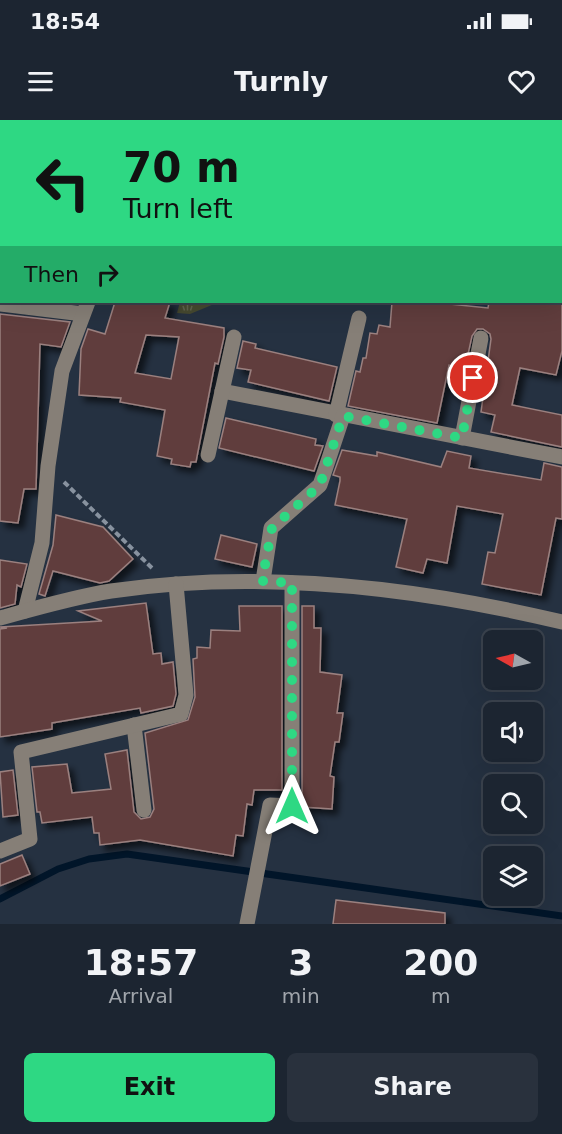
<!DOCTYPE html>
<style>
body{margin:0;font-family:"DejaVu Sans",sans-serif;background:#29313d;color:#f1f3f6;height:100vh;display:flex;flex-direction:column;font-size:22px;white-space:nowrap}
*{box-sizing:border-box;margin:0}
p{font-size:20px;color:#a0a5ab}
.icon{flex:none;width:33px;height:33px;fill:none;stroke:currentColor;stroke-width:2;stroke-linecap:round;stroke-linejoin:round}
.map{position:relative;height:804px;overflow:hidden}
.details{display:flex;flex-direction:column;background:#1c2531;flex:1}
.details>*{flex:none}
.hud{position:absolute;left:0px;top:0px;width:562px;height:183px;box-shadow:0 6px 24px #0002,0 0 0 2px #3a424d;background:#2ed883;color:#111;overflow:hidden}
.needle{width:39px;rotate:278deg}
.controls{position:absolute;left:483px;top:510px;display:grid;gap:12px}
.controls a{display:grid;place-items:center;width:60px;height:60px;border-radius:9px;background:#1c2531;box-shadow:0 6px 24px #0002,0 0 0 2px #3a424d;font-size:30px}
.pin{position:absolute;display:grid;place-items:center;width:51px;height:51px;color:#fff;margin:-26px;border:3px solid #fff;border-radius:50%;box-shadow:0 2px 6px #0007}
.me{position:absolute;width:66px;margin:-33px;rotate:0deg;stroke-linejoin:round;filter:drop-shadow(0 0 4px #0008)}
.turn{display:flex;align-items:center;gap:21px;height:126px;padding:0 24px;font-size:27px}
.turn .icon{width:78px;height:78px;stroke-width:2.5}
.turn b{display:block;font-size:42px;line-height:51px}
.then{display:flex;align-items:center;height:57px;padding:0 24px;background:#0003;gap:12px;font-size:22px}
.eta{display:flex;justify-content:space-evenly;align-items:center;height:102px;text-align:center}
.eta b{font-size:36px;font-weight:700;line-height:42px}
.action{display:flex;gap:12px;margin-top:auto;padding:12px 24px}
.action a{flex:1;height:69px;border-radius:9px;background:#2ed883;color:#111;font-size:24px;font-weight:700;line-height:69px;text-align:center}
.action a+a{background:#29313d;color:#f1f3f6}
.status{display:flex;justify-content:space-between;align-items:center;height:42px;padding:0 30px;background:#1c2531;direction:ltr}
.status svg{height:16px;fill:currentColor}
header{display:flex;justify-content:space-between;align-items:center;height:78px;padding:0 24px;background:#1c2531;font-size:27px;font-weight:700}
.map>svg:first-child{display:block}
</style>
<div class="status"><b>18:54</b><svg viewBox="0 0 49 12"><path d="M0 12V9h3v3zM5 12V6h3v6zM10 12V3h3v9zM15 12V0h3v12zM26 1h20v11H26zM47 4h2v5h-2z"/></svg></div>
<header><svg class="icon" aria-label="menu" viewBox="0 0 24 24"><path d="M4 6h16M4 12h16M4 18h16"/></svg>Turnly<svg class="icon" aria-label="heart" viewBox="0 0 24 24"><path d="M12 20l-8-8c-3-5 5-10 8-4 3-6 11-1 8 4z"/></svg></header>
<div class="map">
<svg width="562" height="804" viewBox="0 0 562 804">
<defs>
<pattern id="grass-tufts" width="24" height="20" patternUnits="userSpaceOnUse" patternTransform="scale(1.5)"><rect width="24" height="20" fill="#464930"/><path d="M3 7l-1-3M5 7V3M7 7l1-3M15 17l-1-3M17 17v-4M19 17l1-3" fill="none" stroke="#61644f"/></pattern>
<filter id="shadow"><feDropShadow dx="5.5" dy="5.5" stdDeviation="3" flood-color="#0009"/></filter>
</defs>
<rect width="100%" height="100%" fill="#253141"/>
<path fill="url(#grass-tufts)" d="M180,182H257L256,184L219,182L190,194L177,193Z"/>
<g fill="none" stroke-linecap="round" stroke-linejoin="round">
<path stroke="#011529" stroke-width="7" d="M0,779L58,749L89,739L127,734L562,796"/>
</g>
<g fill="#603e3d" stroke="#9b807f" stroke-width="1.5" fill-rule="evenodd" filter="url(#shadow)">
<path d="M115,182H170L165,198L224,208V217L218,244L215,243L196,342H191L190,347L171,344L172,339L157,336L165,290L120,282L121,278L79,275L81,229L88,209L105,214ZM146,215L179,217L171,259L135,253Z"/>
<path d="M392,182H430L488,188L489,182H562V231L556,255L520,248L512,285L562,295V327L491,312L495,295L481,292L491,219L490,214L483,209H477L472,216L465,248L449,245L437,303L348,286L356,251L360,252L363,238H366L370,213L377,214L379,205L390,207Z"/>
<path d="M0,194L70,202L61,227L40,224L36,369H24L18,403L0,401Z"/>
<path d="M243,221L256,224L255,228L337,247L329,281L248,262L251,250L237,248Z"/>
<path d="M226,298L316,319L315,325L323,326L314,351L219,328Z"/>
<path d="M342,330L377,336V332L441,347L447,331L471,336L469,348L541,360L544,343L562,347V399L556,398L541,475L482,464L488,432L495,433L503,394L457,386L447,443L427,439L423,453L396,447L407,399L335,385L340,361V357L333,355Z"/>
<path d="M56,395L103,407L133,439L109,461L100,463L53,451L45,476L39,474L53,425Z"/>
<path d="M221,415L257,424L252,447L215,439Z"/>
<path d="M0,440L27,444L21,467L17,465L15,484L0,488Z"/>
<path d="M146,483L153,534L161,533L162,544L173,542L176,574L173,586L141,593L140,588L52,603V609L0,617V509L7,508L0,507L102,501L78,491Z"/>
<path d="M239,486H282V670H254L252,685L247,684L243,716L236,715L233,736L140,720L100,725L99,713H94L92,697L42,703L40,692H37L32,647L67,644L72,673L111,669L105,634L127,630L134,692L141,699L150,697L154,689L145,613L188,600L195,577L193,539L197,538V527L210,528L211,510L240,511Z"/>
<path d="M302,486H314V508H321L320,552L342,555L337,593H343L339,622H335L330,656L334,657L332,689L302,687Z"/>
<path d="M13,650L18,695L3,697L0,652Z"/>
<path d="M22,735L30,754L0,766V744Z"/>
<path d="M336,780L445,793V804H333Z"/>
</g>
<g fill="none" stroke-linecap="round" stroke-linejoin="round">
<g stroke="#88929f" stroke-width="4" stroke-dasharray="6 3" stroke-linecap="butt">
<path d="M561,38H562"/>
<path d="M64,362L153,449"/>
</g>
<g stroke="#867f77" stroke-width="15">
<path d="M173,2V0"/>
<path d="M548,2L550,0"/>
<path d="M561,139H562"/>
<path d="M0,184L83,194"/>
<path d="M222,271L562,337"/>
<path d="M336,295L359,198"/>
<path d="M462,318L481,218"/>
<path d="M208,335L234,217"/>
<path d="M263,461L271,408L320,365L343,296"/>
<path d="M25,491L42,423L48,346L62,251L88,182"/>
<path d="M0,498C36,488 74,477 111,471C261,449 415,467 562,502"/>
<path d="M134,605L144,690"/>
<path d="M0,731L30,719L21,632L181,594L186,575L176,464"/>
<path d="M247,804L270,685L292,686V463"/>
</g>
</g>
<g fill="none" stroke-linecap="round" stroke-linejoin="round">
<path stroke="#2ed883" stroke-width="10" stroke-dasharray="0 18" d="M292,686V463L262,461L272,408L320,365L343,296L462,318L473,258"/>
</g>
</svg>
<div class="controls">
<a><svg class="needle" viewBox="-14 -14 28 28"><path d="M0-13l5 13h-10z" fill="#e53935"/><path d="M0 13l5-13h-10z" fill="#a0a5ab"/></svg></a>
<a><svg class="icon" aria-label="sound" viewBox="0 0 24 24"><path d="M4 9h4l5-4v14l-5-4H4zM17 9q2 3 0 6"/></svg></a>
<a><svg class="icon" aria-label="search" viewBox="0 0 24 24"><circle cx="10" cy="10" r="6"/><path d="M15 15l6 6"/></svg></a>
<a><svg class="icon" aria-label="layers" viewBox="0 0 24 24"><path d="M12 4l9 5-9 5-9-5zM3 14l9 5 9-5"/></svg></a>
</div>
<div class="pin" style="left:473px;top:258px;background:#d93025"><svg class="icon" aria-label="arrive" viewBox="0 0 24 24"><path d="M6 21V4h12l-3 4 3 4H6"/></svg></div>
<svg class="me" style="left:292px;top:686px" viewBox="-20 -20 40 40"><path d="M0-17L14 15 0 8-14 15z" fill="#2ed883" stroke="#fff" stroke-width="4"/></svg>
<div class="hud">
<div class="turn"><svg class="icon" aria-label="left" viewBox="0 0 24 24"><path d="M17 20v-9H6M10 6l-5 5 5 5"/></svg><div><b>70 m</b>Turn left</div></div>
<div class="then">Then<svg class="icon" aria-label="right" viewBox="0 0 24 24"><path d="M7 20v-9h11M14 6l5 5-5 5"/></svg></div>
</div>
</div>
<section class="details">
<div class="eta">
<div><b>18:57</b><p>Arrival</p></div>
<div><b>3</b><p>min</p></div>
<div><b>200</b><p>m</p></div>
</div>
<div class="action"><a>Exit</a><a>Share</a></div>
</section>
